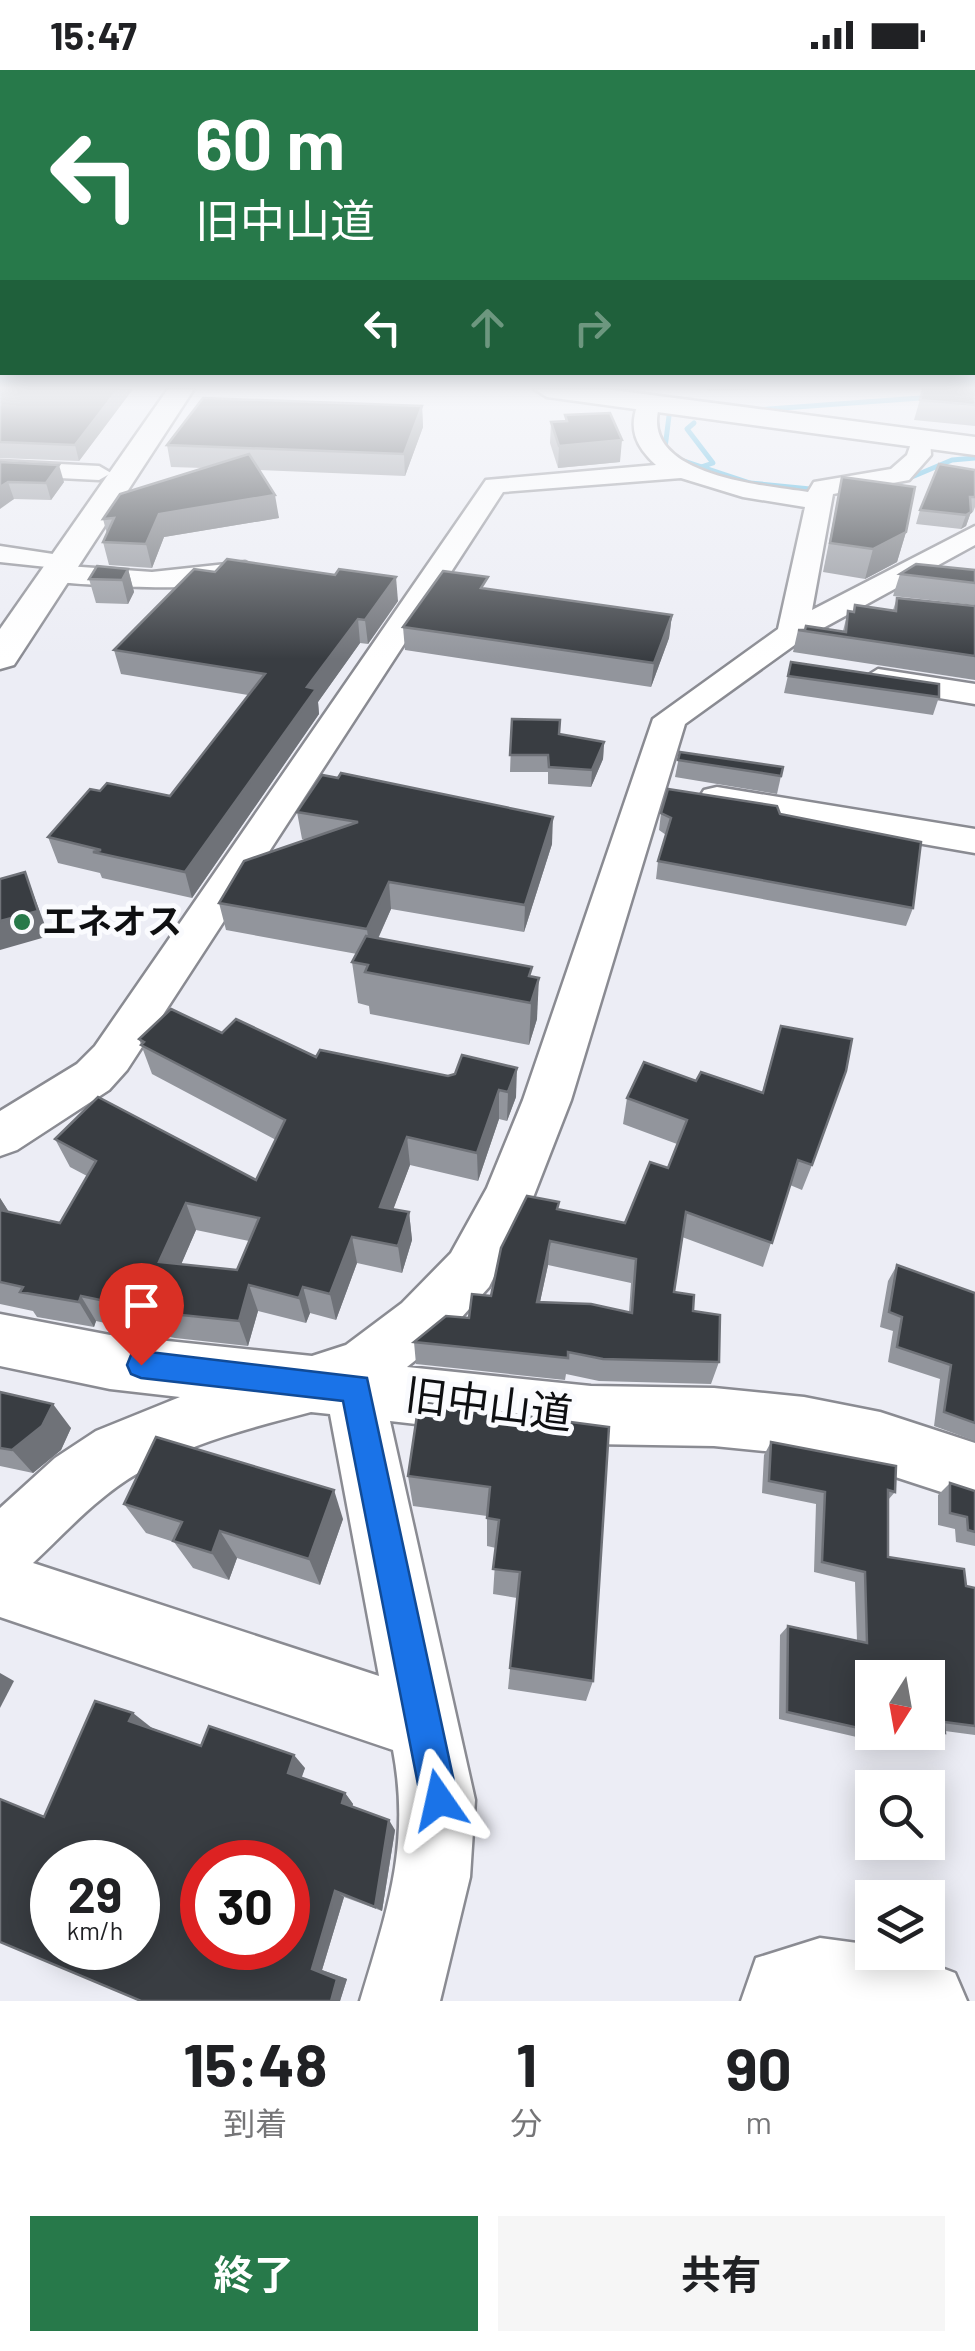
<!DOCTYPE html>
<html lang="ja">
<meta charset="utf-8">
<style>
body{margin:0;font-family:Barlow,"Noto Sans JP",sans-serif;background:#f6f6f6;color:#202124;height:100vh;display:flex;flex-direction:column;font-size:38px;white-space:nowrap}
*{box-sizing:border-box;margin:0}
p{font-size:32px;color:#757577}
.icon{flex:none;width:55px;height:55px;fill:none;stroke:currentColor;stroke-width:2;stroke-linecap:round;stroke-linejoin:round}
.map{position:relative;height:1931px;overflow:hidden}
.panel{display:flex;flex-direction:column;background:#fff;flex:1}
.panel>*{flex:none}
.guide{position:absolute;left:0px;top:0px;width:975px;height:305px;box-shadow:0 5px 25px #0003;background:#27794a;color:#fff;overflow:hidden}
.needle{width:65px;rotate:191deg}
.fabs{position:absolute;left:855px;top:1590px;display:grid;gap:20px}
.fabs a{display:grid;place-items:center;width:90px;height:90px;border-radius:0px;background:#fff;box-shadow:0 5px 25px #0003;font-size:50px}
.speed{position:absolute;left:30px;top:1770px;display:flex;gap:20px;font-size:50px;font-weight:700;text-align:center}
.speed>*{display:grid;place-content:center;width:130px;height:130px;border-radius:50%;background:#fff;box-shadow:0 5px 25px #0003;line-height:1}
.speed small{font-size:25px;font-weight:400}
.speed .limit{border:15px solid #d22;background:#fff;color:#111}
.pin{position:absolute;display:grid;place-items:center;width:85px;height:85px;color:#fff;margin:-102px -42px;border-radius:50% 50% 50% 0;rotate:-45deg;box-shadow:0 0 10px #0007}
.pin .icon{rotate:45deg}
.me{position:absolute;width:110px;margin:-55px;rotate:349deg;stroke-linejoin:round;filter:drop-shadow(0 0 8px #0008)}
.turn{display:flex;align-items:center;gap:35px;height:210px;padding:0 30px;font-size:45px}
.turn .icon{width:130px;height:130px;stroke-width:2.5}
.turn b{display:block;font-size:70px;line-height:85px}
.lanes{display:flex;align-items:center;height:95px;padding:0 30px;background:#0003;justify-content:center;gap:50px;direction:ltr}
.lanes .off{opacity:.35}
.eta{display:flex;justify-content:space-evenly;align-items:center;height:170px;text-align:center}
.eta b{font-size:60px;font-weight:700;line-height:70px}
.action{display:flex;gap:20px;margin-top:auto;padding:20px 30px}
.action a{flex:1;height:115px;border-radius:0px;background:#27794a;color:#fff;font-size:40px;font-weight:700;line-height:115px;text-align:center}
.action a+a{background:#f6f6f6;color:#202124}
.status{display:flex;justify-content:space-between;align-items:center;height:70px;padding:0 50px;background:#fff;direction:ltr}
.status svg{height:28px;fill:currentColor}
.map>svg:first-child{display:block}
</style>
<div class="status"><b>15:47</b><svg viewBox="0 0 49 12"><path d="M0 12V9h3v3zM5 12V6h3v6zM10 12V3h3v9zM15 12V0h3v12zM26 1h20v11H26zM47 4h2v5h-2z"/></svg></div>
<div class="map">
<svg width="975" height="1931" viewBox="0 0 975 1931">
<rect width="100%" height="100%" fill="#ecedf5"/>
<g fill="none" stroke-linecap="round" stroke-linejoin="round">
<g stroke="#3baedd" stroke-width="5">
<path d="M756,340L934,327"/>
<path d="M694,353L687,359L713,393L701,397"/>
<path d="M665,378L669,346"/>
<path d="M678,389L750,413L851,423"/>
<path d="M888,417L952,390L975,388"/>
</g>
<g stroke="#8a8b92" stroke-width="5">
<g id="minor">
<path d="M649,327L660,334C636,405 762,415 808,422L814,412L891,399L907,385L914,365H930L931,385L909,410L833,424L812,540L975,456V475L803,569L685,654L571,1030L534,1125L489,1217L442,1269L407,1297L591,1316L714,1318L804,1327L880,1342L975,1373V1433L880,1402L804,1385L714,1376L591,1374L390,1351L475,1730L470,1807L440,1931H360C387,1841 411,1775 393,1680L0,1547V1438L55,1388L96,1361L180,1327L110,1319L0,1296V1244L110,1265L312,1286L346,1275L402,1233L451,1183L487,1118L523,1030L653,649L778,559L805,437L743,427L681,408L503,422L127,1000L109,1020L17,1080L0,1086V1041L77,994L95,976L486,410L656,395C636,377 628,359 638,334ZM311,1342L330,1344L379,1606L33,1493C66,1462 98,1426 138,1403C191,1373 253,1357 311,1342Z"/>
<path d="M0,391L99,396L111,403L99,410L0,405Z"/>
<path d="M0,476L53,484L57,490L53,495L152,502L245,492L259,500C238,527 93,515 57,512L47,509L43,503L47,497L0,492Z"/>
<path d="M878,599L975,614V634L867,616L862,609Z"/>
<path d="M717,717L975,759V783L704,736L699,728L704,720Z"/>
<path d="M820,1868L872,1875V1882H899L955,1903L967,1931H741L756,1888Z"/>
</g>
</g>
<g stroke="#8a8b92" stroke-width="5">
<path id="major" d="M534,319H605L975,367V385L547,327Z"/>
</g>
<g stroke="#8a8b92" stroke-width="5">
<path id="highway" d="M168,319H194L14,595L0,599V559Z"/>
</g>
<use href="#minor" fill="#fff" fill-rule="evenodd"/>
<use href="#major" fill="#fff" fill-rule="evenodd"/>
<use href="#highway" fill="#fff" fill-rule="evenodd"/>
</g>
<g fill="#92959c" fill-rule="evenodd">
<path d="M0,319H133L79,391L0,388Z"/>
<path d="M706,319H775L708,321Z"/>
<path d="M923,319H975V356L914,350Z"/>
<path d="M422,336L423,357L405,406L259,400L279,448L164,467L152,498L109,495L103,472L107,464L103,449L203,398L171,397L167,375Z"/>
<path d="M565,345L620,392L558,398L550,373L551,352L565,351Z"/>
<path d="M0,392L64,412L51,430L14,429L3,435Z"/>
<path d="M975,400V437L973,442H971L966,456L961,459L916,454L920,440Z"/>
<path d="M842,407L906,462L897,492L865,509L823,502Z"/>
<path d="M128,499L134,522L128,534L96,533L89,509Z"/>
<path d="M975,500V535L893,526L900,504Z"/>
<path d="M488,519L672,545L669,568L651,617L405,580L403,557Z"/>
<path d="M897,528L975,536V610L793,582L798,560L843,561L848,541L853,542L855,535L893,540Z"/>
<path d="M398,531L368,574L360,573L318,632L319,644L192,828L102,808L100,803L58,793L48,767L100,721L170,726L248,625L121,604L114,580Z"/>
<path d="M791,592L939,627L933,645L784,623Z"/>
<path d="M512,649L559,664L604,672L603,689L591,717L548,714V702H510Z"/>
<path d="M680,682L781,706L777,724L675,707Z"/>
<path d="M297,742L552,774L524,862L391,839L378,869L532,906L537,949L529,975L370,944L369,936L358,933L352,892L357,884L226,860L219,833L307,770L302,769Z"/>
<path d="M661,743L780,744L913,838L906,856L656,809L658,791L666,765L659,760Z"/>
<path d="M781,956L812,1095L802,1120L790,1115L763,1197L682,1167L674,1222L693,1241L719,1292L711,1314L599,1311L566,1304L565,1310L416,1294L414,1272L469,1248L491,1226L558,1139L625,1153L668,1098L677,1074L623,1054L627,1028L696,1011L762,1023ZM548,1195L631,1213L629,1242L540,1232Z"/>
<path d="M222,963L316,987L448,1006L455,1004L462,985L516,1027L507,1051L499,1049L478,1111L410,1095L393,1139L409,1142L412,1170L402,1203L357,1193L336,1250L310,1243L306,1253L258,1241L248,1276L175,1268L96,1251L94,1257L37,1247L33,1241L0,1234V1128L9,1142L60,1153L87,1106L70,1097L55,1069L256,1110L276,1070L152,1004L139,969ZM196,1160L249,1171L237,1200L181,1194Z"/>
<path d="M897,1195L975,1223V1371L934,1356L940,1309L888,1292L893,1261L880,1257L888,1211Z"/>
<path d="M0,1322L71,1358L61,1380L33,1403L0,1396Z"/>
<path d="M609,1357L593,1611L586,1631L508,1619L517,1528L493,1524L496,1478L487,1476V1446L413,1436L408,1406Z"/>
<path d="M771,1372L895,1422L888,1430V1487L966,1516L975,1518V1665L945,1661V1663L932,1670L889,1663L890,1665L878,1672L779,1649L780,1565L788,1556L857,1571L855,1512L814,1502L816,1434L762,1423L764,1385ZM872,1608H928V1662H872Z"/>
<path d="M950,1413L975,1421V1476L956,1472L955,1459L938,1455V1425Z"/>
<path d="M124,1434L343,1449L320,1515L237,1488L229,1510L193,1498L174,1472L146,1463Z"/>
<path d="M152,1658L201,1676L305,1698L301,1708L345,1723L353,1734L352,1737L395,1760L382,1841L344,1827L322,1900L347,1909L340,1931H141L45,1746Z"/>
</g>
<g fill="#6f7278">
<path d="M118,319H133L79,391L75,375Z"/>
<path d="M422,336L423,357L405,406L404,384Z"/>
<path d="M622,370L620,392L558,398L559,376Z"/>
<path d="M59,395L64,412L51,430L46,413Z"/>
<path d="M8,412L14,429L0,439V417Z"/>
<path d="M275,425L279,448L164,467L152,498L146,474L159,444Z"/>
<path d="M971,442L966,456L961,459L966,445Z"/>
<path d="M906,462L897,492L865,509L873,479Z"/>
<path d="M128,499L134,522L128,534L122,510Z"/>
<path d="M396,507L398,531L368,574L365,550Z"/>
<path d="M672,545L669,568L651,617L654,593Z"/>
<path d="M358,549L360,573L318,632L319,644L192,828L185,802L307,617Z"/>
<path d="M604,672L603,689L591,717L592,700Z"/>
<path d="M553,747L552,774L524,862L525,835Z"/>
<path d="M25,802L49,866L0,880V851Z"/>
<path d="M389,812L391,839L370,886L367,859Z"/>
<path d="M539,908L537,949L529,975L531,933Z"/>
<path d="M517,998L516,1027L507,1051L508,1022Z"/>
<path d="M499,1020V1049L478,1111L477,1083Z"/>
<path d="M407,1067L410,1095L384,1164L380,1137Z"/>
<path d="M0,1128L17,1155L0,1148Z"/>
<path d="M186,1133L196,1160L171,1218L159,1192Z"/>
<path d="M409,1142L412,1170L402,1203L398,1176Z"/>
<path d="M352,1167L357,1193L336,1250L330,1224Z"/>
<path d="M550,1171L548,1195L535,1255L537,1232Z"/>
<path d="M249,1215L258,1241L248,1276L239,1251Z"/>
<path d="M303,1217L310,1243L306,1253L299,1228Z"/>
<path d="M81,1226L96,1251L94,1257L79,1232Z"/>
<path d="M53,1334L71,1358L61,1380L33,1403L12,1380Z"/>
<path d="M334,1420L343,1449L320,1515L309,1489Z"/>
<path d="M220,1461L237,1488L229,1510L212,1483Z"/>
<path d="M0,1603L14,1611L0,1638Z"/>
<path d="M133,1643L152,1658L149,1665L129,1651Z"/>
<path d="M294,1685L305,1698L299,1715L288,1703Z"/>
<path d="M345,1723L353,1734L350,1743L342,1733Z"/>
<path d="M389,1750L395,1760L382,1841L375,1837Z"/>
<path d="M335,1821L344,1827L322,1900L347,1909L340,1931H331L312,1899Z"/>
</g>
<g fill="#393d42" stroke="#6f7278" stroke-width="2.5" fill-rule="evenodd">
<path d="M0,319H118L75,375L0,372Z"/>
<path d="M923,319H975V335L920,330Z"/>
<path d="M203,328L422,336L404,384L167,375Z"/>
<path d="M610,343L622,370L559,376L551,352L567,351L565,345Z"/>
<path d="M249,384L275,425L159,444L146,474L103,472L114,448L103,449L120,424Z"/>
<path d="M0,392L59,395L46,413L8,412L0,417Z"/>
<path d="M939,394L975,400V427H970L971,442L966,445L920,440Z"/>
<path d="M842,407L915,417L906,462L873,479L830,473Z"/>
<path d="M227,489L335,505L339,499L396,507L365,550L358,549L307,617L316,619L185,802L93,782L101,780L48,767L90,719L100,721L107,713L170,726L265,604L114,580L194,499L215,502Z"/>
<path d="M916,494L975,500V513L900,504Z"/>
<path d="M97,496L128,499L122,510L89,509Z"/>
<path d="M443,501L488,507L481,518L672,545L654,593L403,557Z"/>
<path d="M897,528L975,536V586L798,560H805L806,556L846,562L848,541L854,542L855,535L896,541Z"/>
<path d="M791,592L939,614V627L788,606Z"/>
<path d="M512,649L560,650L559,664L604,672L592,700L549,697L548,685H510Z"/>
<path d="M680,682L783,697L781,706L678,690Z"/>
<path d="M341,703L553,747L525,835L389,812L367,859L219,833L244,791L358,752L297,742L322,705L338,708Z"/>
<path d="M668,719L777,736L780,744L921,772L913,838L658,791L671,748L661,743Z"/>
<path d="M25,802L38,841L0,851V809Z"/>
<path d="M366,866L532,897L529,906L539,908L531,933L365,902L368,895L352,892Z"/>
<path d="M171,939L222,963L236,949L316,987L320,980L448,1006L455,1004L462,985L517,998L508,1022L499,1020L477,1083L407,1067L380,1137L409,1142L398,1176L352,1167L330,1224L303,1217L299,1228L249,1215L239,1251L162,1243L81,1226L79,1232L20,1222L23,1217L0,1212V1140L60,1153L96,1091L55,1069L98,1027L256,1110L285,1050L141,975L144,972L139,969ZM186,1133L259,1148L237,1200L159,1192Z"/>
<path d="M781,956L852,969L846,1001L812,1095L798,1090L772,1173L686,1142L674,1222L694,1225L693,1241L720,1245L719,1292L603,1289L568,1282V1288L414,1272L446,1246L469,1248L472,1224L491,1226L501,1178L527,1126L559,1132L557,1139L625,1153L650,1092L668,1098L687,1050L627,1028L644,992L696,1011L701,1002L763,1023ZM550,1171L636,1189L632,1243L591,1234L537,1232Z"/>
<path d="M897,1195L975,1223V1353L944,1342L951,1295L897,1277L902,1247L889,1242Z"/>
<path d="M0,1322L53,1334L42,1356L12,1380L0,1378Z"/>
<path d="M419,1332L609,1357L593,1611L510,1598L520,1502L493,1499L499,1450L487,1448L490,1417L408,1406Z"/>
<path d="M156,1367L334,1420L309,1489L220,1461L212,1483L173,1471L182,1452L124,1434Z"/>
<path d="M771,1372L896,1396L895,1422L888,1420V1487L964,1499L966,1516L975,1518V1656L944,1652L945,1663L928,1660V1608H872V1661L787,1642L788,1556L867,1573L865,1502L822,1492L825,1422L769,1411Z"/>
<path d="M950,1413L975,1421V1462L968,1460L967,1447L950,1443Z"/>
<path d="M95,1631L133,1643L129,1651L201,1676L209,1656L294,1685L288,1703L345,1723L342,1733L389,1750L375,1837L335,1821L312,1899L337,1909L331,1931H141L0,1872V1729L44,1747ZM52,1792H138V1878H52ZM202,1792H288V1878H202Z"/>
</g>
<linearGradient id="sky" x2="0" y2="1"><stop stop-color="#63b2e4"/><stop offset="0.54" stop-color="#f6f7fa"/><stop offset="1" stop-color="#f6f7fa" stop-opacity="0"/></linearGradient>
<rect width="975" height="589" fill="url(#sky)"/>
<path fill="#1a73e8" stroke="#114b97" stroke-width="2.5" d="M141,1281L367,1308L458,1730L452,1743L439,1748L426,1743L421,1730L343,1331L141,1308L131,1304L127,1295L131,1285Z"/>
<circle fill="#27794a" stroke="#fafbfe" stroke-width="4" cx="22" cy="852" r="10"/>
<g text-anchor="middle" stroke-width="10" stroke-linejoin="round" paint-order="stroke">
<g font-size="35" font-weight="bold" fill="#0e0f11" stroke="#fafbfe" text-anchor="start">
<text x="42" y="864">エネオス</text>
</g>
<g font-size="42" fill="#0e0f11" stroke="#fafbfe">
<text transform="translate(489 1334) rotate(7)" y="15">旧中山道</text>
</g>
</g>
</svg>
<div class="fabs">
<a><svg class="needle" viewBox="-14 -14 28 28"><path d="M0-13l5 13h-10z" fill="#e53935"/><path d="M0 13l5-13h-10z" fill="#757577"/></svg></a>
<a><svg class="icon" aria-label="search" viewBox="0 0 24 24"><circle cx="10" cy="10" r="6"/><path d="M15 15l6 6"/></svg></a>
<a><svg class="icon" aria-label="layers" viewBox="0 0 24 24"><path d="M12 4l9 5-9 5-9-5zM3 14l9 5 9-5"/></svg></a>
</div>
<div class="speed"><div>29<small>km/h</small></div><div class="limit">30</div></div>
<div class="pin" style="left:141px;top:1295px;background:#d93025"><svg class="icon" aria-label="arrive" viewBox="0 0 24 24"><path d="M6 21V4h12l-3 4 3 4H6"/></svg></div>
<svg class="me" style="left:439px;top:1730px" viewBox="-20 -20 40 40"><path d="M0-17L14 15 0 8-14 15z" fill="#1a73e8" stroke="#fff" stroke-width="4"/></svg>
<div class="guide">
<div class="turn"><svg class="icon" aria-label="left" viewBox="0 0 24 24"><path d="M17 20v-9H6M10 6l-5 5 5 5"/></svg><div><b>60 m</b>旧中山道</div></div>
<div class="lanes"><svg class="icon" aria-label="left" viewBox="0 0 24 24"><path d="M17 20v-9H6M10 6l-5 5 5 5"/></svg><svg class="icon off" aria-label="ahead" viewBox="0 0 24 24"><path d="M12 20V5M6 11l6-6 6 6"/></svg><svg class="icon off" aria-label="right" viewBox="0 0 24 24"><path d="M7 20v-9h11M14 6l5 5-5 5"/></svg></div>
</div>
</div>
<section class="panel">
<div class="eta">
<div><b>15:48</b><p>到着</p></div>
<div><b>1</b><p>分</p></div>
<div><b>90</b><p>m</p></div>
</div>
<div class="action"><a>終了</a><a>共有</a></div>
</section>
